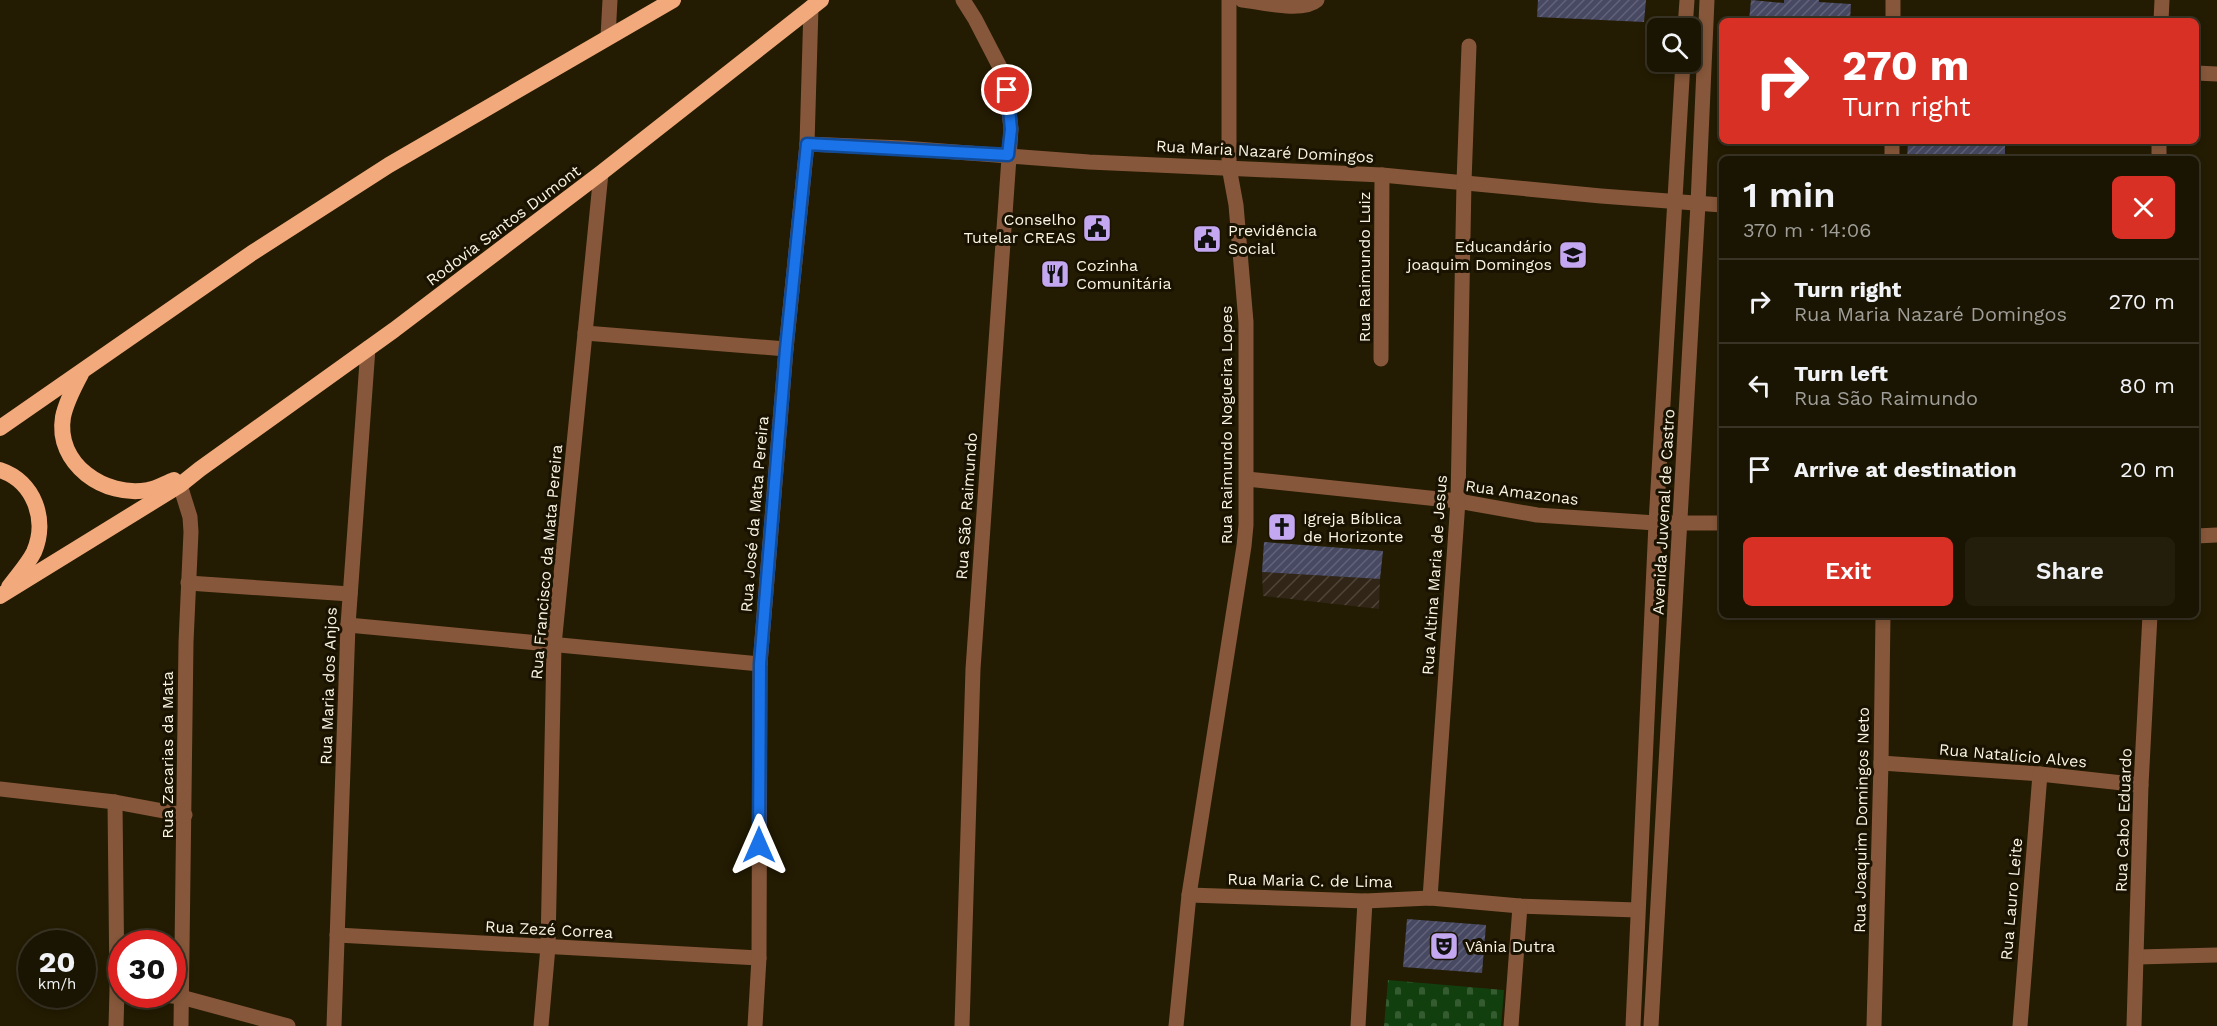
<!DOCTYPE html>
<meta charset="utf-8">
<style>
body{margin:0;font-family:"Work Sans",sans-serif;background:#231d0c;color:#f1f3f6;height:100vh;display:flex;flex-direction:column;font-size:22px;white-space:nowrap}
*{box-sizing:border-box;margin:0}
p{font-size:20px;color:#9f9e99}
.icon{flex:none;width:33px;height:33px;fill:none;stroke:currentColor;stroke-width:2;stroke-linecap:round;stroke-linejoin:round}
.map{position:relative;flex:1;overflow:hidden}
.side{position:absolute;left:1719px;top:156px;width:480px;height:462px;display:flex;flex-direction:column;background:#1a1402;border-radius:9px;box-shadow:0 3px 9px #0003,0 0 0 2px #383324}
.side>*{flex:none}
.guide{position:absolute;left:1719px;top:18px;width:480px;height:126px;border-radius:9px;box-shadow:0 3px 9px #0003,0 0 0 2px #383324;background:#d93025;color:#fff;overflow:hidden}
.tools{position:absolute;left:1647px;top:18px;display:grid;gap:12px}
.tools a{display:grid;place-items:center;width:54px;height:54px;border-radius:9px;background:#1a1402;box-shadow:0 3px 9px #0003,0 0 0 2px #383324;font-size:30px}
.speed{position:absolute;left:18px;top:930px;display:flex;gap:12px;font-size:30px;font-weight:700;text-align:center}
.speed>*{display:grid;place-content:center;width:78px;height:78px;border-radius:50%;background:#1a1402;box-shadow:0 3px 9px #0003,0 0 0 2px #383324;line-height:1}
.speed small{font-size:15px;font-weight:400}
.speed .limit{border:9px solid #d22;background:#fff;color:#111}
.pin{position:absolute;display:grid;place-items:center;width:51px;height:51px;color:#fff;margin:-26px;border:3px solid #fff;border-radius:50%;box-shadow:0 2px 6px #0007}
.me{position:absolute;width:66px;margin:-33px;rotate:0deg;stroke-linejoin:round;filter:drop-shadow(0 0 4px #0008)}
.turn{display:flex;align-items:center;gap:21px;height:126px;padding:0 24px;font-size:27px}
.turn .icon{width:78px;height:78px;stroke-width:2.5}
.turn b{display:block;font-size:42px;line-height:51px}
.round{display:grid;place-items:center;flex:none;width:63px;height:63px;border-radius:9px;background:#231d0c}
.summary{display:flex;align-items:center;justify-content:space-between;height:102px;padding:0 24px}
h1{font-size:36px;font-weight:600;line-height:45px}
.action{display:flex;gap:12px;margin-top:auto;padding:12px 24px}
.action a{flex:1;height:69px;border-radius:9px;background:#d93025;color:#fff;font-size:24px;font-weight:600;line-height:69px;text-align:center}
.action a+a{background:#231d0c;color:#f1f3f6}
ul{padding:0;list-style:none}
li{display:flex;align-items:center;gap:18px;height:84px;padding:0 24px;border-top:2px solid #383324}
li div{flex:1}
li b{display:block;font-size:22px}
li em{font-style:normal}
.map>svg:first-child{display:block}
</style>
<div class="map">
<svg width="2217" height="1026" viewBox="0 0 2217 1026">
<defs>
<pattern id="industrial-furrows" width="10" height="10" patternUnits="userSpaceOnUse" patternTransform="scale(1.5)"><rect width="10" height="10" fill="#302516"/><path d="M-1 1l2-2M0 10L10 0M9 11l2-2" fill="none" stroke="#4f4538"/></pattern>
<pattern id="cemetery-stones" width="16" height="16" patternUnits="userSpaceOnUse" patternTransform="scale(1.5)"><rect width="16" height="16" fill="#123f0e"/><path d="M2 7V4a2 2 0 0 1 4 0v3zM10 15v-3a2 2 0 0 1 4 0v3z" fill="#355b31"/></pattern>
<pattern id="building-hatch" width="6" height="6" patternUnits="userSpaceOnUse" patternTransform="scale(1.5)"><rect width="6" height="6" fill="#474862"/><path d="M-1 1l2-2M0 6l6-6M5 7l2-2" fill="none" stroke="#626378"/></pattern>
</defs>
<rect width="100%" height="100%" fill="#231b02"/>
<path fill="url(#industrial-furrows)" d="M1262,572L1380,579L1379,609L1263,596Z"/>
<path fill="url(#cemetery-stones)" d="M1388,980L1504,990L1501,1026H1384Z"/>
<g fill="url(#building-hatch)">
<path d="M1538,0H1646L1644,22L1537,17Z"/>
<path d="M1751,0L1784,3V0H1819V2L1851,4L1850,21H1749Z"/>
<path d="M1908,141H2005V159H1907Z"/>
<path d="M1264,542L1383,551L1380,579L1262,572Z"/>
<path d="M1407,919L1486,925L1482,973L1403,967Z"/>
</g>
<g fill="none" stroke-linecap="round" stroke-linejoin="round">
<g stroke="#86573a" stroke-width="15">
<path d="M1242,0C1261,2 1302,13 1317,0"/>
<path d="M1893,21V0"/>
<path d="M2161,21L2162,0"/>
<path d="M608,37L610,0"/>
<path d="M2196,73L2217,74"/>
<path d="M807,144L903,148L1089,162L1382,175L1601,196L1722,205"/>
<path d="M1892,159V141"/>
<path d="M2159,159V141"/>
<path d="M585,333L786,349"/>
<path d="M1381,359L1382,175"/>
<path d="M1247,479L1458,501L1537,515L1656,523H1722"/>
<path d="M180,485L190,517L191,532L186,642L181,1026"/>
<path d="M2196,536L2217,535"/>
<path d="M188,583L350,594"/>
<path d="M348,625L760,664"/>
<path d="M1881,763L2040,774L2141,785"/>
<path d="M0,789L115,802L185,815"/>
<path d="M115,802L117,990L116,1026"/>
<path d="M1189,895L1365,901L1430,898L1520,906L1637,910"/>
<path d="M1430,898L1458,501L1464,182L1469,46"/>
<path d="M337,935L759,958"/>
<path d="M2137,957L2217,955"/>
<path d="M156,994L181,997L288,1026"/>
<path d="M334,1026L348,625L368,348"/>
<path d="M541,1026L548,947L554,645L601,173"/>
<path d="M755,1026L759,958L760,664L786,349L807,144L811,7"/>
<path d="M962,1026L973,669L1011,129L1005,77L975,19L963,0"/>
<path d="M1176,1026L1189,895L1244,546L1246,525V322L1236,205L1229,167V0"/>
<path d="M1358,1026L1365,901"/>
<path d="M1511,1026L1520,906"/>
<path d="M1874,1026L1881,763L1883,615"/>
<path d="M2020,1026L2040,774"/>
<path d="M2134,1026L2141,785L2150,615"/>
</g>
<g stroke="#86573a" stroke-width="15">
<path d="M1685,28L1687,0"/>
<path d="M1633,1026L1656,523L1683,62"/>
<path d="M1651,1026L1698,204L1707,0"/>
</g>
<g stroke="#f2a97b" stroke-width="16">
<path d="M81,374C74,387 66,402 63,417C55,464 105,498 148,490C156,489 166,483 174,480"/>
<path d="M0,428L252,253L389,165L673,0"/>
<path d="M0,470C34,481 48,520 34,552C28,564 17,576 9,587"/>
<path d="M0,596L180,485L200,469L394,330L601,173L821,0"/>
</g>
</g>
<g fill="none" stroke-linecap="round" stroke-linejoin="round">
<g stroke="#114b97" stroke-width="15">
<path id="route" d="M759,845L760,664L786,349L807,144L1008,155L1011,129L1007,90"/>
</g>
<use href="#route" stroke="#1a73e8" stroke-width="10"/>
</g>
<defs>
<g id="civic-square" transform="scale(1.5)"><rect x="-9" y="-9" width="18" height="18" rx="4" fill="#c4a7f1" stroke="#191200"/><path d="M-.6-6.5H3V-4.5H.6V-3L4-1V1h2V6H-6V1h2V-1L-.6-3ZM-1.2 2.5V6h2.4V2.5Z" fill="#111"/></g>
<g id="school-square" transform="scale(1.5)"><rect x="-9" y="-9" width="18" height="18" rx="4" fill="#c4a7f1" stroke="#191200"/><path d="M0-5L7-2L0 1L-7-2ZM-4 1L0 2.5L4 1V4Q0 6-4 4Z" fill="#111"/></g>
<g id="restaurant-square" transform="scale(1.5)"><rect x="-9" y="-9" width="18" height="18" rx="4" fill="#c4a7f1" stroke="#191200"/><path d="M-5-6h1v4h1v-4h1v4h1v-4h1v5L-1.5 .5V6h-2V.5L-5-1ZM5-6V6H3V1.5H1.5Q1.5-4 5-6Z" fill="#111"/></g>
<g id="church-square" transform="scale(1.5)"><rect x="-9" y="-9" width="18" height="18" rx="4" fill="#c4a7f1" stroke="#191200"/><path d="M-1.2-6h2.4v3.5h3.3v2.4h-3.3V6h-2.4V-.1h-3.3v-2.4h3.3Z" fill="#111"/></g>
<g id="theatre-square" transform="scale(1.5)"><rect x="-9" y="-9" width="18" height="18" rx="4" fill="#c4a7f1" stroke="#191200"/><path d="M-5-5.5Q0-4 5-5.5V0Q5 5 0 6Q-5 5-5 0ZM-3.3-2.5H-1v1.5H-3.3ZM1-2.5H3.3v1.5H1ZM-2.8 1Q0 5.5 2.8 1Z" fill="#111"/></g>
</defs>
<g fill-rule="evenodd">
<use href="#civic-square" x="1097" y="228"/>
<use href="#civic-square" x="1207" y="239"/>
<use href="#school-square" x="1573" y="255"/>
<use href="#restaurant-square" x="1055" y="274"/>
<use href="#church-square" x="1282" y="527"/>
<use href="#theatre-square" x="1444" y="946"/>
</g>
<g text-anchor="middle" stroke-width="6" stroke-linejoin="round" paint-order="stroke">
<g font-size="16" fill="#f9f4e4" stroke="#191200">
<text transform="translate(1265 151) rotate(3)" y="6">Rua Maria Nazaré Domingos</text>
<text transform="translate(503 225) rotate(-37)" y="6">Rodovia Santos Dumont</text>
<text transform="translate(1364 267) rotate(-90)" y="6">Rua Raimundo Luiz</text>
<text transform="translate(1226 425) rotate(-90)" y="6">Rua Raimundo Nogueira Lopes</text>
<text transform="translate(1522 492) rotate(7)" y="6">Rua Amazonas</text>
<text transform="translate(966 506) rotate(-86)" y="6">Rua São Raimundo</text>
<text transform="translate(1663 512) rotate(-87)" y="6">Avenida Juvenal de Castro</text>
<text transform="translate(754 514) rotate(-85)" y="6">Rua José da Mata Pereira</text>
<text transform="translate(546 562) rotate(-85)" y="6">Rua Francisco da Mata Pereira</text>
<text transform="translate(1434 575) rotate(-86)" y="6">Rua Altina Maria de Jesus</text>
<text transform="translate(328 686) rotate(-88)" y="6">Rua Maria dos Anjos</text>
<text transform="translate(167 755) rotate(-90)" y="6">Rua Zacarias da Mata</text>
<text transform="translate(2013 755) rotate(5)" y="6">Rua Natalicio Alves</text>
<text transform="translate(1861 820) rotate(-89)" y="6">Rua Joaquim Domingos Neto</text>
<text transform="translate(2123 820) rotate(-88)" y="6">Rua Cabo Eduardo</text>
<text transform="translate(1310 880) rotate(1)" y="6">Rua Maria C. de Lima</text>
<text transform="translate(2011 899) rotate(-85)" y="6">Rua Lauro Leite</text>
<text transform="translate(549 929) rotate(3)" y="6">Rua Zezé Correa</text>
</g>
<g font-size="16" fill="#f9f4e4" stroke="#191200" text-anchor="start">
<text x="1076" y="225" text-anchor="end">Conselho<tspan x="1076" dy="18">Tutelar CREAS</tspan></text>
<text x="1228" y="236">Previdência<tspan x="1228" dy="18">Social</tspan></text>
<text x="1552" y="252" text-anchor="end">Educandário<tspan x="1552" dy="18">joaquim Domingos</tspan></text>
<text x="1076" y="271">Cozinha<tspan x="1076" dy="18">Comunitária</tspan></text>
<text x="1303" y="524">Igreja Bíblica<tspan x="1303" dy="18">de Horizonte</tspan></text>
<text x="1465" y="952">Vânia Dutra</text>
</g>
</g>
</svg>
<div class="tools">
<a><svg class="icon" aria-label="search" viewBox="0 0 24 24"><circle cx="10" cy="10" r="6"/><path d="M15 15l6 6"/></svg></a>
</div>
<div class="speed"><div>20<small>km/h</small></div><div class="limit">30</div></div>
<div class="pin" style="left:1007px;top:90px;background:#d93025"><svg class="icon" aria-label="arrive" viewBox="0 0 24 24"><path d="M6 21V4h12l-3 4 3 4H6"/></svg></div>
<svg class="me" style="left:759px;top:845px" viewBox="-20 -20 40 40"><path d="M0-17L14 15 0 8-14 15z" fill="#1a73e8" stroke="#fff" stroke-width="4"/></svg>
<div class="guide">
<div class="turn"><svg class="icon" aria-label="right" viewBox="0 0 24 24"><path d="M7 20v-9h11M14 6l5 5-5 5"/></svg><div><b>270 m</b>Turn right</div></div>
</div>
<section class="side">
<div class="summary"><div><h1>1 min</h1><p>370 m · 14:06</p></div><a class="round" style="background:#d93025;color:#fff"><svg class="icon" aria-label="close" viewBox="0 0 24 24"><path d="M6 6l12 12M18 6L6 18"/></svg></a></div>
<ul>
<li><svg class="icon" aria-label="right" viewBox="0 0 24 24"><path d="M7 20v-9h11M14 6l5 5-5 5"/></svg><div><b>Turn right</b><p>Rua Maria Nazaré Domingos</p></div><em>270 m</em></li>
<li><svg class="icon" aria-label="left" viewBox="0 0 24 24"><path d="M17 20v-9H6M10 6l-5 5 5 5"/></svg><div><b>Turn left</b><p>Rua São Raimundo</p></div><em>80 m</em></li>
<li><svg class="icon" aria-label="arrive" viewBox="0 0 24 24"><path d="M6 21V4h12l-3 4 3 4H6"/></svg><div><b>Arrive at destination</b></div><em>20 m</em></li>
</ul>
<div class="action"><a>Exit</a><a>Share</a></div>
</section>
</div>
